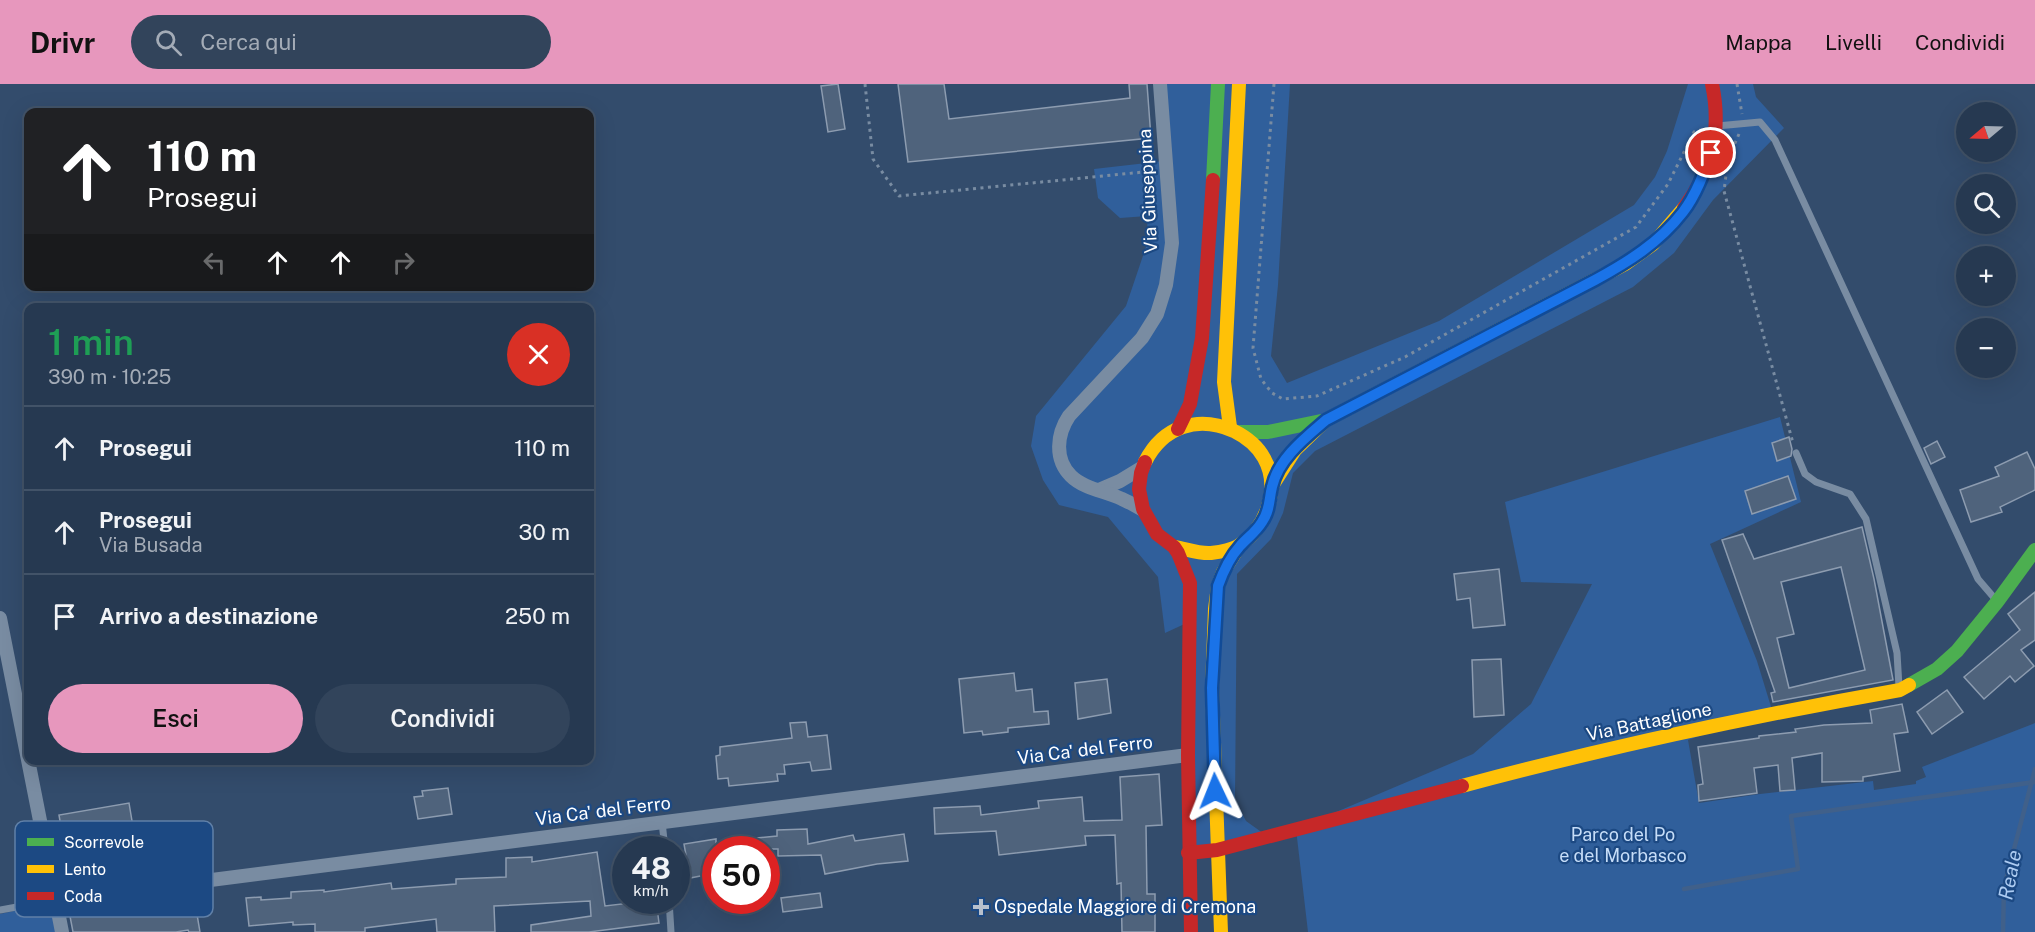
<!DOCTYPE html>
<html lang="it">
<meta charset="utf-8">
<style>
body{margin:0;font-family:"Public Sans",sans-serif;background:#32445b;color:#f1f3f6;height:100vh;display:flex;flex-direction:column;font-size:22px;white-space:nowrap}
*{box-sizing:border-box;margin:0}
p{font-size:20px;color:#a4acb7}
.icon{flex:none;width:33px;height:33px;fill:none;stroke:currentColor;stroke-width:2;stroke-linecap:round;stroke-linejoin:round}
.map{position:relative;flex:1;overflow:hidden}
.sheet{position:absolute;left:24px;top:219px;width:570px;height:462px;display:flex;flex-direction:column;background:#263951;border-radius:12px;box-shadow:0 6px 24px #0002,0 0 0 2px #425368}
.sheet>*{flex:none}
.banner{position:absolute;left:24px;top:24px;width:570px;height:183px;border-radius:12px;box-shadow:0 6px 24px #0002,0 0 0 2px #425368;background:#202124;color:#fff;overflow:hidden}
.needle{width:39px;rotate:251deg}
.fabs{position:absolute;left:1956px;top:18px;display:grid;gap:12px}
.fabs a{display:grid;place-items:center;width:60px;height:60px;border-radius:50%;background:#263951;box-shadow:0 6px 24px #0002,0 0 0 2px #425368;font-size:30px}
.speed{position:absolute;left:612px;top:752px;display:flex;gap:12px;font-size:30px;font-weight:700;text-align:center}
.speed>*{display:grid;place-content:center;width:78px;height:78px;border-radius:50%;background:#263951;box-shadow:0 6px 24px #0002,0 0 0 2px #425368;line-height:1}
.speed small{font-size:15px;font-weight:400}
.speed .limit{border:9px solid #d22;background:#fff;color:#111}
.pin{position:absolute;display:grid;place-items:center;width:51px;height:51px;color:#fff;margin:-26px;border:3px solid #fff;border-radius:50%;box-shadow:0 2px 6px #0007}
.me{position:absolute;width:66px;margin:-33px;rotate:358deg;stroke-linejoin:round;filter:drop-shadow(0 0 4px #0008)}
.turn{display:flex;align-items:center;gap:21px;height:126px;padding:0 24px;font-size:27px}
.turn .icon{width:78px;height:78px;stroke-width:2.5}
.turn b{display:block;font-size:42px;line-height:51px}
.lanes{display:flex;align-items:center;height:57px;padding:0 24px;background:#0003;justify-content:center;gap:30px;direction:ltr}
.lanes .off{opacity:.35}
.round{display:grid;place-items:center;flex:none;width:63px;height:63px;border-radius:32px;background:#32445b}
.overview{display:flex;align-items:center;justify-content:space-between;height:102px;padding:0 24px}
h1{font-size:36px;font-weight:600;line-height:45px;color:#1e9e55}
.button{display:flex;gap:12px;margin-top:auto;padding:12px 24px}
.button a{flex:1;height:69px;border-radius:36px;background:#e797bd;color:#111;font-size:24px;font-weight:600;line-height:69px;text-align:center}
.button a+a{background:#32445b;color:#f1f3f6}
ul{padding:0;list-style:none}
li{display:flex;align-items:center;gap:18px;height:84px;padding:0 24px;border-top:2px solid #425368}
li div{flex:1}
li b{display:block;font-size:22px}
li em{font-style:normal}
header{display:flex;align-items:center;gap:36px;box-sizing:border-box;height:84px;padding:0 30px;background:#e797bd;color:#111}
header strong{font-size:28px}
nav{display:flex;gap:33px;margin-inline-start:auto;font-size:21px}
.search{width:420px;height:54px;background:#32445b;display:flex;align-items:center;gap:15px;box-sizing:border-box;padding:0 21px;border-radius:33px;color:#a4acb7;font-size:22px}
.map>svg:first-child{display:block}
</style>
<header>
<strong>Drivr</strong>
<div class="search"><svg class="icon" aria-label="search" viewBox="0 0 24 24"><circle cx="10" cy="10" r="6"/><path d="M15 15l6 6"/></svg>Cerca qui</div>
<nav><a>Mappa</a><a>Livelli</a><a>Condividi</a></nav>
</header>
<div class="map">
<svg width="2035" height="848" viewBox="0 0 2035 848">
<rect width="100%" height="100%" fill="#334c6c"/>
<g fill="#305f9b">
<path d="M1158,0H1290L1278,201L1271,272L1287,299L1439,237L1634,121L1655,93L1667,67L1688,0H1753L1756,13L1784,44L1713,116L1674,169L1633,203L1315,367L1293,389L1283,429L1271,455L1237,490L1235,716L1246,737L1267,752L1189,770L1191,537L1165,549L1158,493L1108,433L1059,421L1043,396L1031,362L1036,332L1126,222L1148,157L1147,132L1120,134L1098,114L1094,85L1164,77Z"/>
<path d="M1780,333L1801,418L1710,460L1757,577L1772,626L1688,656L1699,719L1760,710L1873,697L1874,706L1916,700V697L1926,693L1922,683L2035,639V848H1308L1296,745L1473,670L1531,620L1592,500L1521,498L1505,418Z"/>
<path d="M56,818L63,848H0V830Z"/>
</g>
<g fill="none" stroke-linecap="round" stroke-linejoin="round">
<g stroke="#40608a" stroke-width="4.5">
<path d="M1684,805L1798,785L1791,732L2035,698"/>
<path d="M2003,848L2004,803L2035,685"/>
</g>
</g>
<g fill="#4f637c" stroke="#8d9cb0" stroke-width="1.5" fill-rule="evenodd">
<path d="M838,0L845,45L828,48L821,2Z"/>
<path d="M898,0H944L949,35L1130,14L1129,0H1147L1151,54L908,78Z"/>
<path d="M1789,353L1792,365L1791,372L1777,377L1772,359Z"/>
<path d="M1937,357L1945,373L1931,380L1924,364Z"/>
<path d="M2027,368L2035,385V406L2000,423L2002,428L1971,438L1960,406L1999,392L1995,383Z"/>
<path d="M1788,392L1796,415L1752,430L1745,407Z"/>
<path d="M1862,443L1874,495L1893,596L1773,618L1771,609L1775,608L1722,456L1743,450L1754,475ZM1841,483L1865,586L1789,604L1777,554L1794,550L1781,498Z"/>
<path d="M1499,485L1505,541L1473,544L1470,514L1457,516L1454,490Z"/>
<path d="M2035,508V556L2021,566L2034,582L2015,598L2010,592L1984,615L1964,593L2020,546L2008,530Z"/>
<path d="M1501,575L1504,631L1474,633L1472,576Z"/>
<path d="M1014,589L1016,607L1032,605L1034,628L1048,627L1049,640L1008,644V648L983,651L982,647L964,649L959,595Z"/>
<path d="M1107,595L1111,629L1078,635L1075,599Z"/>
<path d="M1947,606L1963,628L1932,650L1917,628Z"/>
<path d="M1902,620L1908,648L1894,650L1900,687L1863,693V697L1822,698V669L1792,674L1795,706L1780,707L1778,681L1754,684L1757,709L1699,717L1698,701L1703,700L1698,663L1759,654V652L1796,648L1795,645L1824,641L1872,639L1870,626Z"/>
<path d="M806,638L808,653L827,651L831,685L812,687L810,678L784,681L785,690H777L778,697L729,702L728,694L718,695L716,672L720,671V663L792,654L790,639Z"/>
<path d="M1159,690L1162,741L1146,742L1147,810H1155V848H1122L1121,799L1117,800L1115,751L1085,752L1086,761L999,771L996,747L935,750L934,724L980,722L981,731L1039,724L1038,717L1082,713L1084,737L1122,736L1120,693Z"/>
<path d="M448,704L452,730L418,735L414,713L423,712L422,707Z"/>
<path d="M129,719L140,785L70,796L59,731Z"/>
<path d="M807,745L808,760L853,751L855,757L904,750L908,777L877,780L825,790L821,771L778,772V765H728L727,757L777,752V746Z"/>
<path d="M716,755V789L690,794L684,760Z"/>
<path d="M597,768L605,822L656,816L659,839L589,848H531V841L591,832L590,817L494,822L495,848H437L436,835L365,844V848H315V840L293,841V838L249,842L246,814L261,813V816L291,814V808L324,806V808L391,799L392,805L456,800V795L506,793V774L532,773V778Z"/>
<path d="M193,807L200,848H189L188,846L176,848H73L69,827Z"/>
<path d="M820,809L822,823L783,828L781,814Z"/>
</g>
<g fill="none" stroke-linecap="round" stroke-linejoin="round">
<g stroke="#798ca2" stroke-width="3" stroke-dasharray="3 4.5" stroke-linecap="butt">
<path d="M865,0L873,75L899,112L1154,87"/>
<path d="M1274,0L1253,264L1261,295L1272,309L1283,315L1317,312L1405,273L1636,143L1668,100L1694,48L1700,46"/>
<path d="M1737,0L1742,30"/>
<path d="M1739,50L1728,75L1724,107L1793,359"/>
</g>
<g stroke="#798ca2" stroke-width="7">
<path d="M1717,42L1760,38L1775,56L1978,495L1996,516"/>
<path d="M1796,369L1805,390L1816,398L1850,410L1866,435L1897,569L1899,603"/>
<path d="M662,738L665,765"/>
<path d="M669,816L671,848"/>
<path d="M0,826L55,816"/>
</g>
<g stroke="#798ca2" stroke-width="14">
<path d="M1099,406L1120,397L1143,383"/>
<path d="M1143,426C1136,422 1129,418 1122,415C1106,407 1084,405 1071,392C1054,375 1057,350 1069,332L1142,254L1157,230L1166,201L1172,159L1160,0"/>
<path d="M0,534L62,848"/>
<path d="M55,816L1188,671"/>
</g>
<g stroke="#4caf50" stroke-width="14">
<path d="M1213,96L1218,0"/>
<path d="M1240,348H1268L1321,337"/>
<path d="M1909,601L1937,585L1957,567L1997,518L2035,466"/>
</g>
<g stroke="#ffc107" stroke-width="14">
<path d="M1230,343L1224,298L1239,0"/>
<path d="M1145,378C1163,342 1198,331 1234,347C1246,353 1257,361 1264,374C1281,404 1266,445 1238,462C1231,466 1219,468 1211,469C1200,470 1186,465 1175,463"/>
<path d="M1272,402L1295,366L1326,336L1625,180L1653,160L1684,124"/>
<path d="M1462,702C1607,663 1753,632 1900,606L1909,601"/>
<path d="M1221,848L1212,604L1215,525L1218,502L1223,488L1240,461"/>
</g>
<g stroke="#c62828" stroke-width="14">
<path d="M1684,124C1712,85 1722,47 1712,0"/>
<path d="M1178,345L1190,320L1202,254L1213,96"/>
<path d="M1145,378L1141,389L1139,405L1143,425L1157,450L1174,463L1178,469L1190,499L1188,671L1191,848"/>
<path d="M1188,769L1217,766L1462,702"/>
</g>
</g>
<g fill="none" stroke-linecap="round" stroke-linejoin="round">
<g stroke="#114b97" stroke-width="15">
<path id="route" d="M1215,707L1212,604L1218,502C1223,488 1230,473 1240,462C1248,453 1256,448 1262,438C1270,427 1269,415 1272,403C1278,375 1305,354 1326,336L1595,196C1628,178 1659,159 1683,128C1696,111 1704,89 1711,69"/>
</g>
<use href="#route" stroke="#1a73e8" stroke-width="10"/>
</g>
<path fill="#b8c0cc" stroke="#1c4983" stroke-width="2" d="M978 814h6v6h6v6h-6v6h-6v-6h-6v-6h6z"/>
<g text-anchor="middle" stroke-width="4.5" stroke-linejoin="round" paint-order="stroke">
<g font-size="18" fill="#fff" stroke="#1c4983">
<text transform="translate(1148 107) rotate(-93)" y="6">Via Giuseppina</text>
<text transform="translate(1649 638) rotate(-12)" y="6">Via Battaglione</text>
<text transform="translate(1085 666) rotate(-7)" y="6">Via Ca' del Ferro</text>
<text transform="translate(603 727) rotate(-7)" y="6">Via Ca' del Ferro</text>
</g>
<g font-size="18" fill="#c6ddf8" stroke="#1c4983">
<text x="1623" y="757">Parco del Po<tspan x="1623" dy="21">e del Morbasco</tspan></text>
</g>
<g font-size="18" fill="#fff" stroke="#1c4983" text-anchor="start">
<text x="994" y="829">Ospedale Maggiore di Cremona</text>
</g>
<g font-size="20" font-style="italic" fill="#adccf2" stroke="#1c4983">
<text transform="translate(2010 791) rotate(-79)" y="7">Reale</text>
</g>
</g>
<rect x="15" y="737" width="198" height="96" rx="9" fill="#1c4983" stroke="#6080a8" stroke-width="1.5"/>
<rect x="27" y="754" width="27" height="8" fill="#4caf50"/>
<rect x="27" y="781" width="27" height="8" fill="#ffc107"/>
<rect x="27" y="808" width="27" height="8" fill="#c62828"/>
<g font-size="16" fill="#fff">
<text x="64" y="764">Scorrevole</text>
<text x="64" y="791">Lento</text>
<text x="64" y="818">Coda</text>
</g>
</svg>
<div class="fabs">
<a><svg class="needle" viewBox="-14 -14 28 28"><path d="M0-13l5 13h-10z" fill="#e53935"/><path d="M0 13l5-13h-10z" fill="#a4acb7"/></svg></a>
<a><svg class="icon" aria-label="search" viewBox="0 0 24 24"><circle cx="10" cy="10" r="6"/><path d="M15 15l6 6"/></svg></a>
<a>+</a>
<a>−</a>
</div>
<div class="speed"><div>48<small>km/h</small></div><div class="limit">50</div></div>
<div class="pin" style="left:1711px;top:69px;background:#d93025"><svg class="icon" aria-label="arrive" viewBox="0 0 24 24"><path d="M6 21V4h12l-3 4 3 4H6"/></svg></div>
<svg class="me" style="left:1215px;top:707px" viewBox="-20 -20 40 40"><path d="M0-17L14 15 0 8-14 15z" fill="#1a73e8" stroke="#fff" stroke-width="4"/></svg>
<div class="banner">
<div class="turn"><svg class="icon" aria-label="ahead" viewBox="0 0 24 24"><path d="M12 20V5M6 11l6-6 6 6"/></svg><div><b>110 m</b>Prosegui</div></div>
<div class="lanes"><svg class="icon off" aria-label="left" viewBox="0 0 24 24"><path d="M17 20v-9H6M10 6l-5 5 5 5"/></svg><svg class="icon" aria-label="ahead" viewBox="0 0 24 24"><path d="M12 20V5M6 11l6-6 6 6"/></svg><svg class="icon" aria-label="ahead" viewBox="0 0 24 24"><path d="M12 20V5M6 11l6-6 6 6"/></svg><svg class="icon off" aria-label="right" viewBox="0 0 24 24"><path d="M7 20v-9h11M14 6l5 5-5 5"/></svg></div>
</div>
<section class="sheet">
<div class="overview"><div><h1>1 min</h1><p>390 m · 10:25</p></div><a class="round" style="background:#d93025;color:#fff"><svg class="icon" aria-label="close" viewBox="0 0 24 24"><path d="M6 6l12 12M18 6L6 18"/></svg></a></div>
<ul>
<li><svg class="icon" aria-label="ahead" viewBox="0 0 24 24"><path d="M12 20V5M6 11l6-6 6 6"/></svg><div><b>Prosegui</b></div><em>110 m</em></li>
<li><svg class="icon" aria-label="ahead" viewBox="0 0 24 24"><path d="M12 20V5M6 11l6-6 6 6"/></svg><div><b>Prosegui</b><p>Via Busada</p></div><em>30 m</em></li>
<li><svg class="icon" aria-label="arrive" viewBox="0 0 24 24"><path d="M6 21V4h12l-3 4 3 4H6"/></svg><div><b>Arrivo a destinazione</b></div><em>250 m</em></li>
</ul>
<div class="button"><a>Esci</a><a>Condividi</a></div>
</section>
</div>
